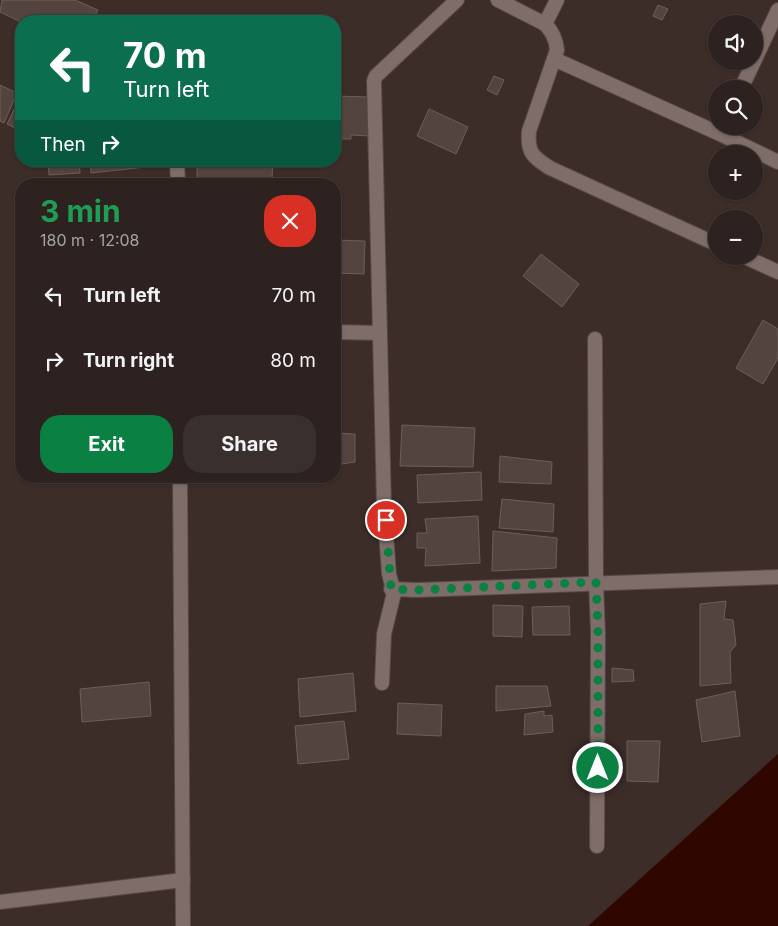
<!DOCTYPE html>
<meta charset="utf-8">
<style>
body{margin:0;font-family:Inter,sans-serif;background:#392f2c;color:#f1f3f6;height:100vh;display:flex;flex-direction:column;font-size:19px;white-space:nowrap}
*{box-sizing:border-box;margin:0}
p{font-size:16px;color:#a7a4a4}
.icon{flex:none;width:28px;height:28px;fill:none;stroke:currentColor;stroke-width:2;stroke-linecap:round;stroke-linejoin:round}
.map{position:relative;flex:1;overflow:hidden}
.drawer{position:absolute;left:15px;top:178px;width:326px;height:305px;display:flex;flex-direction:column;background:#2d221f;border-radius:20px;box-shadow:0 1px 4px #0004,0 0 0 1px #483f3d}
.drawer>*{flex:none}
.guide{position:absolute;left:15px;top:15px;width:326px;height:152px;border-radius:20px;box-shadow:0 1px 4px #0004,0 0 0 1px #483f3d;background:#0b6e4f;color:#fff;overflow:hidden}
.controls{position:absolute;left:708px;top:15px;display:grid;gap:10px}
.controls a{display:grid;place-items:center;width:55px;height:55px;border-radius:50%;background:#2d221f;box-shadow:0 1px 4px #0004,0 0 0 1px #483f3d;font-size:25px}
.pin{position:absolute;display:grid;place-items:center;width:42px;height:42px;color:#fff;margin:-21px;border:2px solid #fff;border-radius:50%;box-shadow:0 1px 5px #0007}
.me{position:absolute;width:55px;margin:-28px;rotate:0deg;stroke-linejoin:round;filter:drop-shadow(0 0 4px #0008)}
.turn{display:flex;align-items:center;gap:18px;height:105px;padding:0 25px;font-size:22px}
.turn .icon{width:65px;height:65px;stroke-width:2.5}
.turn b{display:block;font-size:35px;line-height:42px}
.then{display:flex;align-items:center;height:48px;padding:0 25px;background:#0003;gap:10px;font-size:19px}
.round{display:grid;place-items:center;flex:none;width:52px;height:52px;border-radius:20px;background:#392f2c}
.overview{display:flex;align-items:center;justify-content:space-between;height:85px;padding:0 25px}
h1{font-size:30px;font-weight:700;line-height:38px;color:#1e9e55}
.action{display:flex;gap:10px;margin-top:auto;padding:10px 25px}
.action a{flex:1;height:58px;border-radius:20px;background:#0b8043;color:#fff;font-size:20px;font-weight:700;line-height:58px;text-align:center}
.action a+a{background:#392f2c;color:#f1f3f6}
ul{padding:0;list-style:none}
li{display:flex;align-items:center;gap:15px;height:65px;padding:0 25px}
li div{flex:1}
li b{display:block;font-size:19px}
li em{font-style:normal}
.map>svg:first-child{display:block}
</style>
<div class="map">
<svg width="778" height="926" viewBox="0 0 778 926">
<rect width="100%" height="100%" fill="#3c2d29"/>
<path fill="#300600" d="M778,754V926H588Z"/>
<g fill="#53443f" stroke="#6e5e59">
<path d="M2,0H75L98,10L92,21L21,22L0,12Z"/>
<path d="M658,5L668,9L662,20L653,16Z"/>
<path d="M494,76L504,80L497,95L487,90Z"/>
<path d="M0,85L17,93L4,123L0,121Z"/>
<path d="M335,96L369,97V136L351,135V139H335Z"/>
<path d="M20,97H21V131L7,124Z"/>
<path d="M429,109L468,127L456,154L417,136Z"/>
<path d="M48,161H79L80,173L49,175Z"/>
<path d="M90,161H145L146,167L91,173Z"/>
<path d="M197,161H273L272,179H197Z"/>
<path d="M335,240L365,241L364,274L335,273Z"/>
<path d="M541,254L579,284L562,307L523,276Z"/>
<path d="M763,320L778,329V358L763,384L736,368Z"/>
<path d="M402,425L475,428L473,467L400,466Z"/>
<path d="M335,433L355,434V462L335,465Z"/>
<path d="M500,456L552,462L551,484L499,482Z"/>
<path d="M481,472L482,500L418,503L417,475Z"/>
<path d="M502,499L554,504L553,532L499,528Z"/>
<path d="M478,516L480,563L425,566L426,548H417V533H427L425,519Z"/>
<path d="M493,531L557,538L556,568L492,571Z"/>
<path d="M726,601L724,619L733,620L736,645L730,652L731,683L700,686V604Z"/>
<path d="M493,605L523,606L522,637L493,636Z"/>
<path d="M569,606L570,635H533L532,607Z"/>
<path d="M612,668L633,670L634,681L612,682Z"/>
<path d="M353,673L356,711L300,717L298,679Z"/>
<path d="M149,682L151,716L82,722L80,689Z"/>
<path d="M496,686H547L551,706L496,711Z"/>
<path d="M735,691L740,736L702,742L696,700Z"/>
<path d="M398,703L442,705L441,736L397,734Z"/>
<path d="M544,711V716L552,715L553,732L524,735L525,714Z"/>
<path d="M344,721L349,759L298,764L295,726Z"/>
<path d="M627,741H660L658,782L627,781Z"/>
</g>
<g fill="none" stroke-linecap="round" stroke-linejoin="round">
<g stroke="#564a47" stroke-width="16">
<g id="street">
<path d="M498,0L545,24C552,31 556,39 557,50L529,131C527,153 533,157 550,168L716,244"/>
<path d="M545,24L557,0"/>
<path d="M554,59L720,134L778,162"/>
<path d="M741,89L778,10"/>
<path d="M177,161L178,184"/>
<path d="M743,256L778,272"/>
<path d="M335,332L380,333"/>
<path d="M595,339L596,582L598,633L597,846"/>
<path d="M180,476L183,926"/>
<path d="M391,589L417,590L778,577"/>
<path d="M382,683L384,634L394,593L389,574L384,506L374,81L376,76L457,0"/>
<path d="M0,902L183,880"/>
</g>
</g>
<use href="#street" stroke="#7e6d68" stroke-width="14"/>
</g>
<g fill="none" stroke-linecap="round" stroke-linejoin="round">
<path stroke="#0b8043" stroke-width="9" stroke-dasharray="0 16.2" d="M386,520L391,589L417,590L596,582L598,633V768"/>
</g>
</svg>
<div class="controls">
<a><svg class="icon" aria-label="sound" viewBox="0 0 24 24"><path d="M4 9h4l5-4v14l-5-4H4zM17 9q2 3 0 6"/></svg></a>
<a><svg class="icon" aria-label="search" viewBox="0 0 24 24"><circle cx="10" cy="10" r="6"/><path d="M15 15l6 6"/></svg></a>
<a>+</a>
<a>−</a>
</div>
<div class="pin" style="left:386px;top:520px;background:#d93025"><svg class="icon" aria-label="arrive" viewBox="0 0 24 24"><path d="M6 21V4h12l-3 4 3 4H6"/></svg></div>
<svg class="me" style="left:598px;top:768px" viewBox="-20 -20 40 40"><circle r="17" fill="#0b8043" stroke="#fff" stroke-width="3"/><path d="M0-11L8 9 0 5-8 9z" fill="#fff"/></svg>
<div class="guide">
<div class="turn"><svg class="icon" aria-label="left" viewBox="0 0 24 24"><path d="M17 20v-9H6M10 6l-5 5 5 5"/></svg><div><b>70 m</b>Turn left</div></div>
<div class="then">Then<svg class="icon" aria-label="right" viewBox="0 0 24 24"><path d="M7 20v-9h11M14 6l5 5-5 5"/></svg></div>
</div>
<section class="drawer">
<div class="overview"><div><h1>3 min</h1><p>180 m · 12:08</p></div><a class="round" style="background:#d93025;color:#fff"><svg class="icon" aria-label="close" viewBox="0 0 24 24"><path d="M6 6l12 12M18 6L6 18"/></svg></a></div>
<ul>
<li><svg class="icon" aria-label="left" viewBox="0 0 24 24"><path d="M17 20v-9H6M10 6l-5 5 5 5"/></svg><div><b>Turn left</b></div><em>70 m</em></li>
<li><svg class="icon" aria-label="right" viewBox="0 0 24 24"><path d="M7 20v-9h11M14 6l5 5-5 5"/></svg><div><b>Turn right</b></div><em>80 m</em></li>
</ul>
<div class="action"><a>Exit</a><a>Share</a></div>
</section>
</div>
